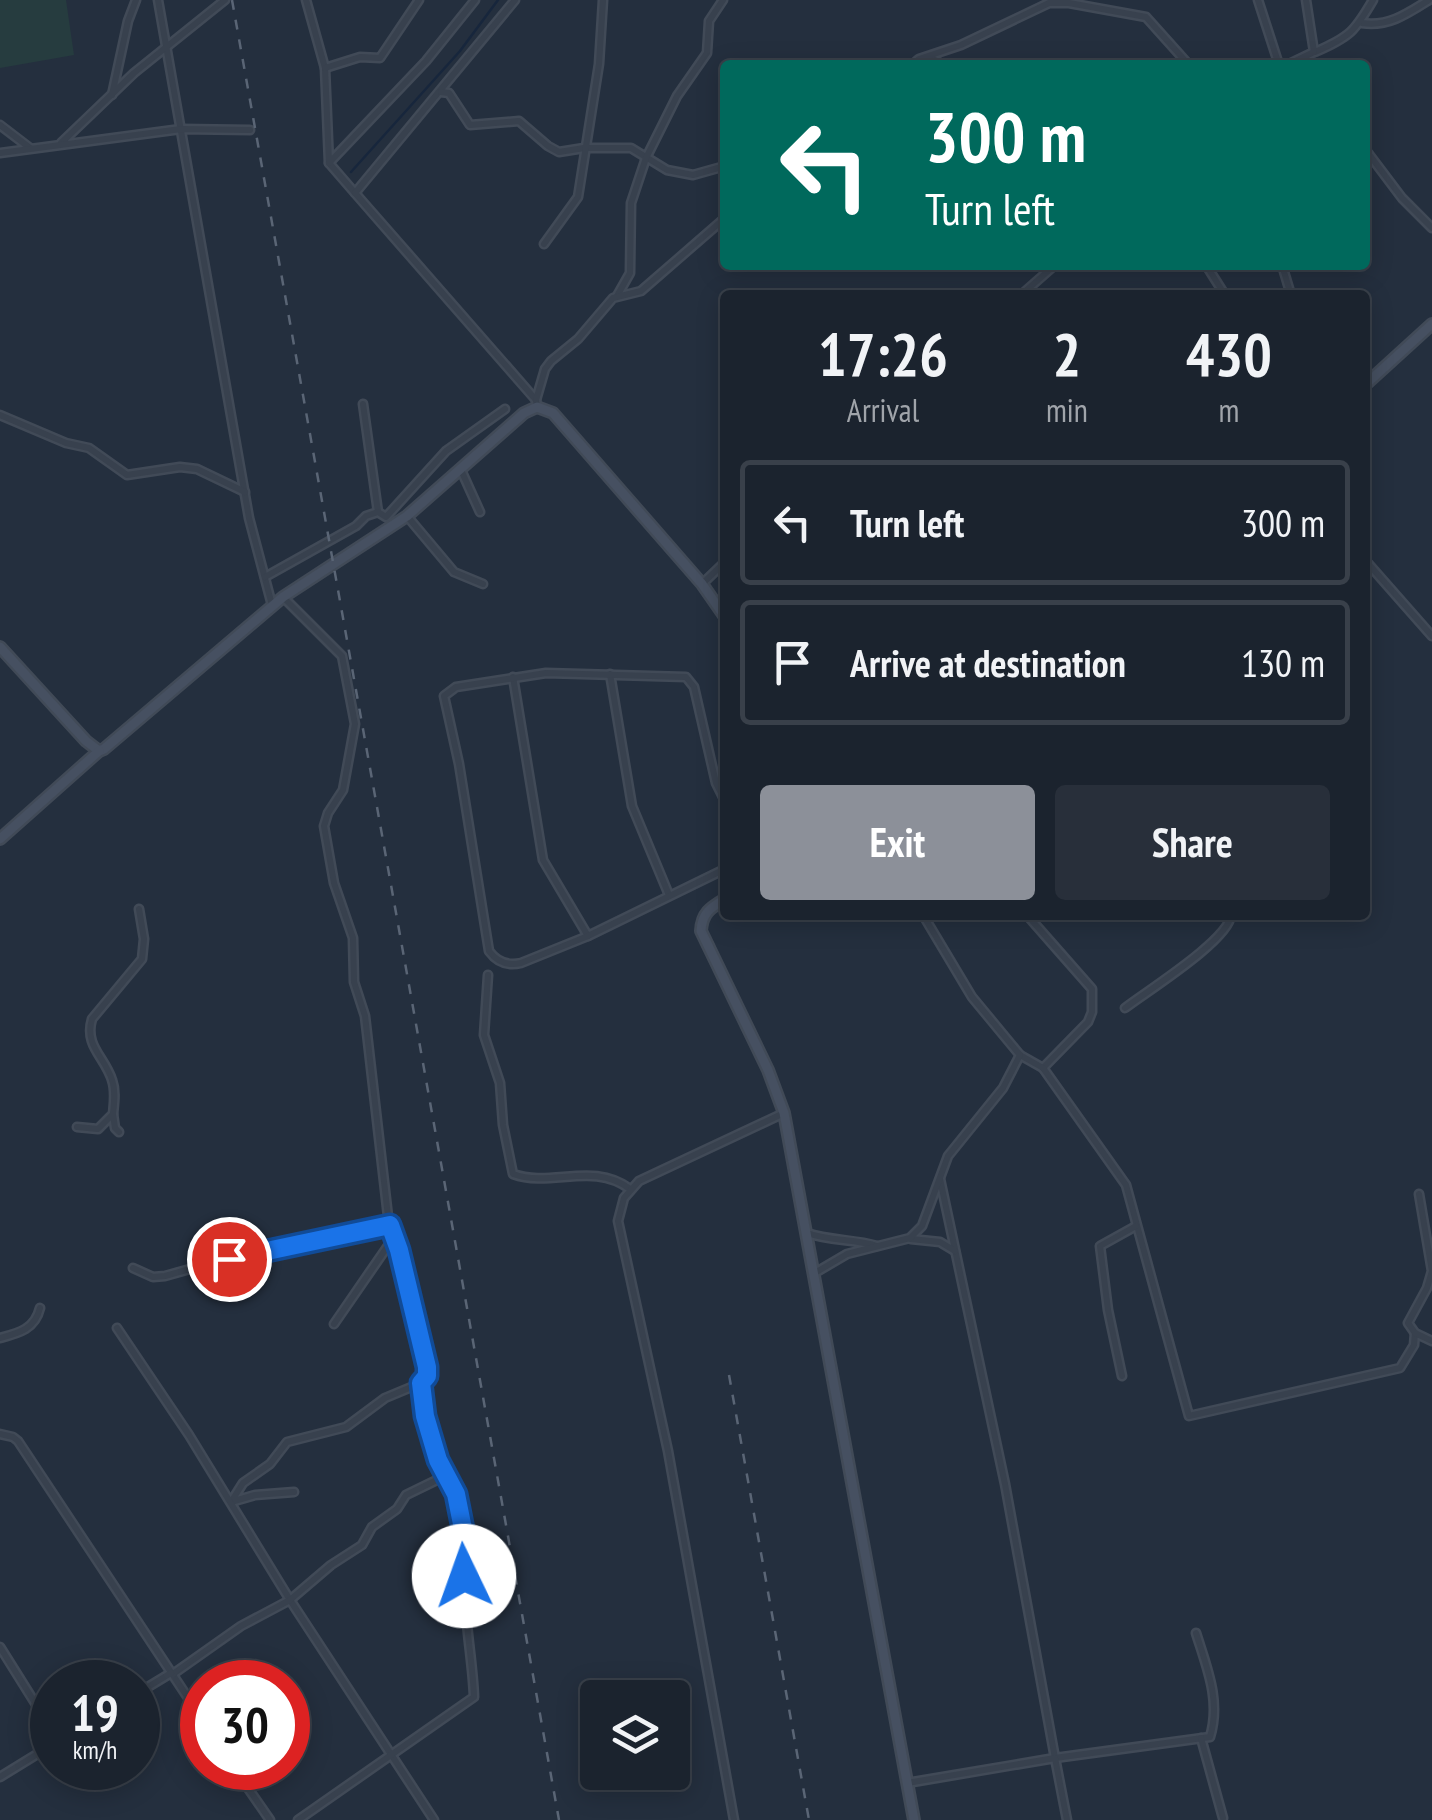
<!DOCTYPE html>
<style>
body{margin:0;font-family:"PT Sans Narrow",sans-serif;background:#282f3a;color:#f1f3f6;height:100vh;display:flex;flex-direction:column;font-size:38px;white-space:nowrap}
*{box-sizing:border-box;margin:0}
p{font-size:32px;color:#a0a4aa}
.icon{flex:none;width:55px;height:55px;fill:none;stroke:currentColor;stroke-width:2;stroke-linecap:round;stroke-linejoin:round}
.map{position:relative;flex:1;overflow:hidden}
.panel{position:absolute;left:720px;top:290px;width:650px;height:630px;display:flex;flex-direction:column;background:#1b232e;border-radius:10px;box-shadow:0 5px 25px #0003,0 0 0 2px #39404a}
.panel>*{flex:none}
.banner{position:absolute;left:720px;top:60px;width:650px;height:210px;border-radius:10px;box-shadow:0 5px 25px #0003,0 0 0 2px #39404a;background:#00695c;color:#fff;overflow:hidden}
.tools{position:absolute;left:580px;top:1680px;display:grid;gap:20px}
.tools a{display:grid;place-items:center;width:110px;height:110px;border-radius:10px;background:#1b232e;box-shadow:0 5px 25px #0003,0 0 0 2px #39404a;font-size:50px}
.speed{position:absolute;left:30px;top:1660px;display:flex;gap:20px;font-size:50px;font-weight:700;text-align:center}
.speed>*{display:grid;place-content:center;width:130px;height:130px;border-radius:50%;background:#1b232e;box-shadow:0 5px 25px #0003,0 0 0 2px #39404a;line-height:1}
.speed small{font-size:25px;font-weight:400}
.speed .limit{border:15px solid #d22;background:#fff;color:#111}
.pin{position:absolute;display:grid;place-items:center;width:85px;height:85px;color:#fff;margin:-42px;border:5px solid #fff;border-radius:50%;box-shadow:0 2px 10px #0007}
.me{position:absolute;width:110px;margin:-55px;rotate:357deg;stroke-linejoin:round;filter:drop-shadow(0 0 8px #0008)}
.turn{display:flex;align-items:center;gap:35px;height:210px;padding:0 40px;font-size:45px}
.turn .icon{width:130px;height:130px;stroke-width:2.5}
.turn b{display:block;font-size:70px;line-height:85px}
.eta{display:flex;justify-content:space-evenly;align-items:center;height:170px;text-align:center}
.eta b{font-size:60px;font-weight:700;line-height:70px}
.button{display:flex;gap:20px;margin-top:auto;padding:20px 40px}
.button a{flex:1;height:115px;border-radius:10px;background:#8c9099;color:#fff;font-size:40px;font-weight:700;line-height:115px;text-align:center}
.button a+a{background:#282f3a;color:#f1f3f6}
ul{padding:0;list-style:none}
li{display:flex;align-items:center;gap:30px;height:125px;margin:0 20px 15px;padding:0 20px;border:5px solid #39404a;border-radius:10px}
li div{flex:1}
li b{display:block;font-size:38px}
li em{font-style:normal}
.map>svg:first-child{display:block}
</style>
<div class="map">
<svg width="1432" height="1820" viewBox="0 0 1432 1820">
<rect width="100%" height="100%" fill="#242f3e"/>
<path fill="#263c3f" d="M0,0H66L74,55L0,68Z"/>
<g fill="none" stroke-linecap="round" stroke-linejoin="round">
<path stroke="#17263c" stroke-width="2.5" d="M351,172L460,51L498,0"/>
<g stroke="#414a57" stroke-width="11">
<g id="street">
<path d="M158,0L249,518L272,605"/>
<path d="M306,0L325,68L329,163L355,193"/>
<path d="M515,0L355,193L536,400L537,407"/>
<path d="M1258,0L1279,65"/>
<path d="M1362,23C1388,27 1407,14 1429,0"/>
<path d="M1315,52C1350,37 1355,31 1373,0"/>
<path d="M930,57L943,65"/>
<path d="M912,65L919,59L961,45L1049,3H1069L1146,17L1189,65"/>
<path d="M1287,65L1314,52L1306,0"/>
<path d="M325,68L360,57L380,58L419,0"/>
<path d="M441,92L449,93L470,125L519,121L548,146L559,152L584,148H631L667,170L693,175L725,166"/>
<path d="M112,95L128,21L136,0"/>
<path d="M0,125L30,148"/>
<path d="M61,143L134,73L225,0"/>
<path d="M1365,149L1402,198L1432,228"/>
<path d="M0,153L181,129L250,130"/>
<path d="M329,163L426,61L475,0"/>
<path d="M544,244L578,197L599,64L603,0"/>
<path d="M1206,265L1225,295"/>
<path d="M1282,265L1291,295"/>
<path d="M1021,295L1055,265"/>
<path d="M617,296L630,273L631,203L646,158L677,96L707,53L709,21L723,0"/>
<path d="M536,400L545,369L551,361L578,339L613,298L641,291L725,218"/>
<path d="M363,404L378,512"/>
<path d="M0,415L66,443L89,448L127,475L180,467L197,469L245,492"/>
<path d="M461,470L480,512"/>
<path d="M407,516L454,572L483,584"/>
<path d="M1365,560L1432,636"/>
<path d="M265,577L356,526L366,516L378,512L386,517L446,451L505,409"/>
<path d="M702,584L725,562"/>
<path d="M283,597L342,656L355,724L343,790L328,813L324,826L334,883L353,938L354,982L365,1016L389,1225L399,1250L427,1367V1376L421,1383L385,1398L346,1427L287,1442L270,1464L243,1483L231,1502L255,1495L294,1492"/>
<path d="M610,674L632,806L669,895"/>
<path d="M513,677L543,860L588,936"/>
<path d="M725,801L716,783L694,687L686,677L546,673L456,687L444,696L459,764L489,951C497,962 508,966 521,963L588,936L725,869"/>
<path d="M1027,915L1092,989V1012L1088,1022L1043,1068"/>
<path d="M488,975L484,1035L500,1083L503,1125L513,1174C551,1188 593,1161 630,1189"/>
<path d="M1125,1008C1147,991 1229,940 1231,915"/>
<path d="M1020,1055L1043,1068L1126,1185L1189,1416L1400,1368L1414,1345L1415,1333"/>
<path d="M113,1114L115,1128L119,1132"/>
<path d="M77,1127L98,1129L113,1114C114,1103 116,1091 112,1080C105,1057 84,1046 92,1019L142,959L144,939L139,909"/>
<path d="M940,1179L1005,1484L1055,1758L1210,1737C1221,1701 1207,1668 1196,1633"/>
<path d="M1419,1194L1432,1271L1427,1288L1408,1323L1415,1333L1432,1341"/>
<path d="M807,1233C830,1241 854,1239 877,1246"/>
<path d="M911,1239L940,1242L955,1251"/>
<path d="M133,1268L153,1277L165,1276L243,1254L389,1225"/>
<path d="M813,1274L847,1254L910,1238L922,1226L948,1156L1003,1088L1020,1055L972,997L923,915"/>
<path d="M334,1324L394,1237"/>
<path d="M117,1328L189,1435L290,1600L434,1820"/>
<path d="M0,1338C19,1333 35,1329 40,1308"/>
<path d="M1122,1376L1108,1310L1100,1246L1136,1226"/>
<path d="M0,1434L13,1437L18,1441L202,1719"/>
<path d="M0,1647L52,1730"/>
<path d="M173,1674L241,1626L290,1600L331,1565L362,1545L372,1527L397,1509L406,1495L445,1476L428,1427L421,1383"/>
<path d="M138,1693L171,1673"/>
<path d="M1201,1738L1223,1818"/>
<path d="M234,1768L270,1820"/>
<path d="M0,1777L52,1745"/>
<path d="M907,1783L1055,1758L1067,1820"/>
<path d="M298,1820L474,1697C473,1669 468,1641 466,1612C463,1565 469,1518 445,1476"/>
<path d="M734,1820L668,1451L618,1221L624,1198L639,1181L784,1113"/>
</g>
</g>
<g stroke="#414a57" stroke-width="14">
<g id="secondary">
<path d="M1365,385L1432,324"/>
<path d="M0,647L86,741L99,751L104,749L283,597L407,516L524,413L537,407L553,413L702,584L725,617"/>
<path d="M0,839L99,751"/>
<path d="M725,899C710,908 702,913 701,931L768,1070L784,1113L914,1820"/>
</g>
</g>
<use href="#street" stroke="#38414e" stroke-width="6"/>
<use href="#secondary" stroke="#465061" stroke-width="9"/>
<g stroke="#5a6575" stroke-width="2.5" stroke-dasharray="10 10" stroke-linecap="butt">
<path d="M232,0L559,1820"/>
<path d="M729,1375L809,1820"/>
</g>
</g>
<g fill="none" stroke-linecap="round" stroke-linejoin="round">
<g stroke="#114b97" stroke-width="25">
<path id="route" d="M229,1259L390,1225L399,1250L427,1367V1376L421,1383L425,1416L438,1460L456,1494L463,1529L464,1576"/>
</g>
<use href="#route" stroke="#1a73e8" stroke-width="18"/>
</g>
</svg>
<div class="tools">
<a><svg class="icon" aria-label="layers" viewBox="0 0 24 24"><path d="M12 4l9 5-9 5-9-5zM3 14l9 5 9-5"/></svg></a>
</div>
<div class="speed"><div>19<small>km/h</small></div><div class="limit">30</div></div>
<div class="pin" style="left:229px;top:1259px;background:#d93025"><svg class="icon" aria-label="arrive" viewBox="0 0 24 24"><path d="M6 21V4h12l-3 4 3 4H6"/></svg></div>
<svg class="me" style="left:464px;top:1576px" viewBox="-20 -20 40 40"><circle r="19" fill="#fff"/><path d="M0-13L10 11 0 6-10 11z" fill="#1a73e8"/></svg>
<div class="banner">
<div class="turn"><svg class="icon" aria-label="left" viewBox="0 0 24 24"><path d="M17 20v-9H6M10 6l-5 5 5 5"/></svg><div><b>300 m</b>Turn left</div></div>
</div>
<section class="panel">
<div class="eta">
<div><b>17:26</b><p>Arrival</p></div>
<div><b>2</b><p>min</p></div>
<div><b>430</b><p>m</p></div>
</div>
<ul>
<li><svg class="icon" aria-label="left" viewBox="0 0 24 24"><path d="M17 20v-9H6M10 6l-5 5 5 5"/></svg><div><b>Turn left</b></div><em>300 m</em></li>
<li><svg class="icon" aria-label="arrive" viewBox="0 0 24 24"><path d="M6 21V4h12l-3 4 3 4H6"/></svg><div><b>Arrive at destination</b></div><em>130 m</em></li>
</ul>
<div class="button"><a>Exit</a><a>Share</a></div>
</section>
</div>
